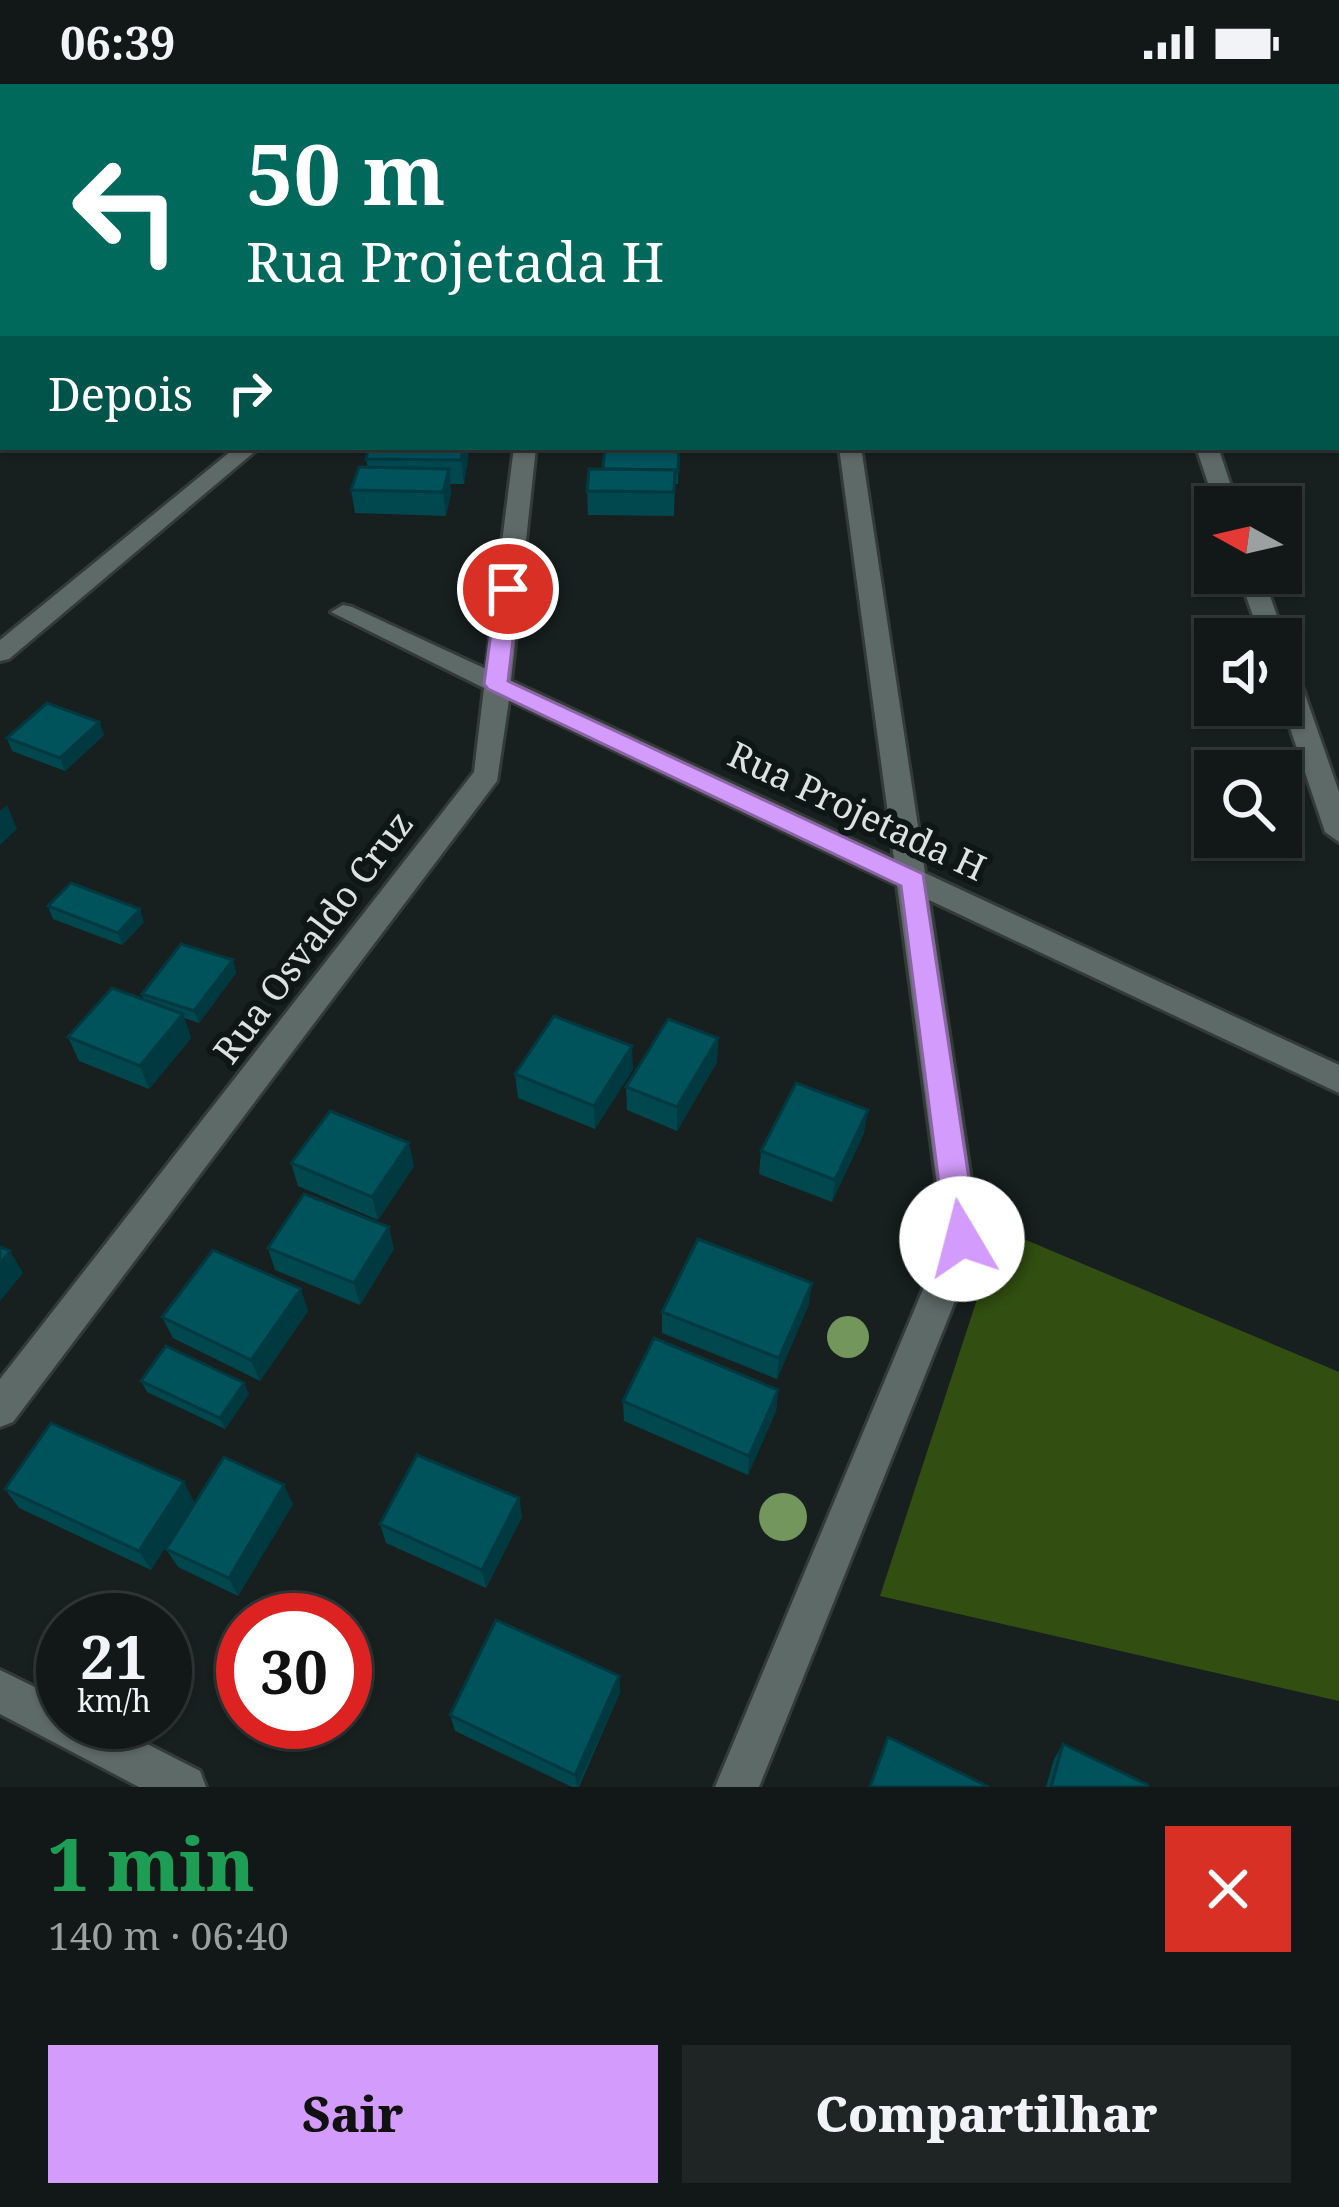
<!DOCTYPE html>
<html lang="pt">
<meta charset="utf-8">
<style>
body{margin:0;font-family:"Noto Serif",serif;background:#1e2524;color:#f1f3f6;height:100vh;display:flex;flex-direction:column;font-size:45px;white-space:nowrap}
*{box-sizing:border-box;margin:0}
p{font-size:39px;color:#9ca0a1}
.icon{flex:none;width:66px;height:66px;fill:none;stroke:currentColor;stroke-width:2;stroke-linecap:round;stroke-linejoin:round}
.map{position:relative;height:1703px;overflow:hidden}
.side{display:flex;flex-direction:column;background:#111817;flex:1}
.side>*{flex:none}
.guide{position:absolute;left:0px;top:0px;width:1341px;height:366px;box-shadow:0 3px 9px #0004,0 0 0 3px #303736;background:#00695c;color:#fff;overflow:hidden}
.needle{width:78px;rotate:278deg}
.buttons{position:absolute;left:1194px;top:402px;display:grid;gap:24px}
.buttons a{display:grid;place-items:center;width:108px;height:108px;border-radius:0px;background:#111817;box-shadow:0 3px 9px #0004,0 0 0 3px #303736;font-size:60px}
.speed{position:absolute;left:36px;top:1509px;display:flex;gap:24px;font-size:60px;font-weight:700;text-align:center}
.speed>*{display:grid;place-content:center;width:156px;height:156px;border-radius:50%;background:#111817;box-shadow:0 3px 9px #0004,0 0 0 3px #303736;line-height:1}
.speed small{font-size:30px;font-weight:400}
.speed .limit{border:18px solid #d22;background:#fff;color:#111}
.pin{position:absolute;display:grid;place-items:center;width:102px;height:102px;color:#fff;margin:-51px;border:6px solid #fff;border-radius:50%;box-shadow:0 3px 12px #0007}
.me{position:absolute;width:132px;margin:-66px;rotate:352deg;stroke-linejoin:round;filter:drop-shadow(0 0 9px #0008)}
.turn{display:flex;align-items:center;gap:42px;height:252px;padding:0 48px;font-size:54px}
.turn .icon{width:156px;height:156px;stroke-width:2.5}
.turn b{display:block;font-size:84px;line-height:102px}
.then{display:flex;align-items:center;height:114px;padding:0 48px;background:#0003;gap:24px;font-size:45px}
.round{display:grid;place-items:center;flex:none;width:126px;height:126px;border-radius:0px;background:#1e2524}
.summary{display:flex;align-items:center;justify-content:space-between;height:204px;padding:0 48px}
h1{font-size:72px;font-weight:800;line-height:90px;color:#1e9e55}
.cta{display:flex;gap:24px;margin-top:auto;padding:24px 48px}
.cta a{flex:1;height:138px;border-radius:0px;background:#d39cfc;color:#111;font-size:48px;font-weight:800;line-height:138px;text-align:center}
.cta a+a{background:#1e2524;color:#f1f3f6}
.status{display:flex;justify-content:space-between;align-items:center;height:84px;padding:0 60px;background:#111817;direction:ltr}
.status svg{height:33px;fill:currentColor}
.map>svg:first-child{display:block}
</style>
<div class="status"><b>06:39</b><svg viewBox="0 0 49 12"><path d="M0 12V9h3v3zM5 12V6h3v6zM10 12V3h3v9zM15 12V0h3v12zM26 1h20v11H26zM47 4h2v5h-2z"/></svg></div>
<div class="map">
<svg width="1339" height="1703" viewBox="0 0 1339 1703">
<rect width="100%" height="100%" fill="#17201f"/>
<path fill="#324f11" d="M1000,1145L1339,1288V1617L880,1512Z"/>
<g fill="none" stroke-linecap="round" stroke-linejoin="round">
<g stroke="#333a38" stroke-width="6">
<g id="minor">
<path d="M231,0H255L257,3H233Z"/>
<path d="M432,0H448L431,3Z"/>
<path d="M605,0H629L631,3H607Z"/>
<path d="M787,0H803L804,3H788Z"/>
<path d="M1069,0H1085L1086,3H1070Z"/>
<path d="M1310,0H1326L1327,3H1311Z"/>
<rect x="1338" y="31" width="1" height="12"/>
<path d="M236,363H260L9,575L0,577V556Z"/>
<path d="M514,363H536L511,597L894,775L839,363H861L925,789L1339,981V1009L929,816L980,1155L759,1703H715L944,1155L897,801L509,616L497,697L13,1338L0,1343V1295L474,688L484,604L331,528L343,521L352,523L486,585Z"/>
<path d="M1196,363H1218L1238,423H1216Z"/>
<path d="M1238,489H1262L1285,555L1282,560L1281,555H1261Z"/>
<path d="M1281,571L1294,579L1339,708V758L1325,748L1281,617Z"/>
<path d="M0,1586L63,1617V1638H104L200,1687L206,1703H139L0,1630Z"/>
</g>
</g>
<use href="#minor" fill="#5e6a67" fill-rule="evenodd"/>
</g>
<g fill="#73965d">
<circle cx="848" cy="1253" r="21"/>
<circle cx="783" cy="1433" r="24"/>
</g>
<g fill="#00474e">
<path d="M369,363H469L464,400H450L451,409L446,432L355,429L351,406L368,384L366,375Z"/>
<path d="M679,364L678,400H675L674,432L588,431L587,407L603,385Z"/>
<path d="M99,638L104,651L65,687L12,667L7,654Z"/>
<path d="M48,822L144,838L122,861L53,835Z"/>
<path d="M233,876L236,889L199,939L184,934L191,954L149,1005L79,977L68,953L144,916L142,910Z"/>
<path d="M718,954L717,978L677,1047L627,1026L626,1003Z"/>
<path d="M633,985L595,1045L518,1014L515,990Z"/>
<path d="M864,1049L832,1118L759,1090L761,1067Z"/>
<path d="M291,1079L414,1082L378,1136L298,1102Z"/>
<path d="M268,1164L394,1165L360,1221L275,1186Z"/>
<path d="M809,1220L777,1295L662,1249V1228Z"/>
<path d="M308,1227L260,1297L173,1254L162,1233Z"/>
<path d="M141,1297L244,1299L249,1310L225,1345L147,1308Z"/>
<path d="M778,1306L776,1327L748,1391L624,1337L623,1317Z"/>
<path d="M5,1405L194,1418L151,1486L19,1424Z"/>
<path d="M519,1414L522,1433L486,1504L386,1459L380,1440Z"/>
<path d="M293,1420L238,1512L178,1483L166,1465Z"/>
<path d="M619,1592L620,1608L579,1703H572L455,1647L450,1631Z"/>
<path d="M1063,1660L1148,1703H1046L1054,1675Z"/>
</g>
<g fill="#003940">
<path d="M463,363H466L468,376L464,400L461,376Z"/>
<path d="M449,385L451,409L446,432L443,408Z"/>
<path d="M99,638L104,651L65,687L60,674Z"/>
<path d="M7,721L17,745L0,761V727Z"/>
<path d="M140,825L144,838L122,861L118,849Z"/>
<path d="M233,876L236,889L199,939L194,927Z"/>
<path d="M183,930L191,954L149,1005L140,982Z"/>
<path d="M718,954L717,978L677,1047V1023Z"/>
<path d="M632,962L633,985L595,1045L594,1022Z"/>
<path d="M868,1026L864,1049L832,1118L835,1096Z"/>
<path d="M409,1059L414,1082L378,1136L372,1113Z"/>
<path d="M389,1143L394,1165L360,1221L354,1199Z"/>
<path d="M10,1167L23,1189L0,1217V1179Z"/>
<path d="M812,1199L809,1220L777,1295L779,1274Z"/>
<path d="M301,1205L308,1227L260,1297L251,1276Z"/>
<path d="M244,1299L249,1310L225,1345L220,1334Z"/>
<path d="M778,1306L776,1327L748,1391L749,1372Z"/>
<path d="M184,1398L194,1418L151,1486L139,1467Z"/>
<path d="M284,1401L293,1420L238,1512L229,1494Z"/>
<path d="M519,1414L522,1433L486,1504L482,1486Z"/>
<path d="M619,1592L620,1608L577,1703L575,1691Z"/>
</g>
<g fill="#00525b" stroke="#003940" stroke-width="3">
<path d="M0,90L3,91V107L0,108Z"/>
<path d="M369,363H463L461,376L366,375Z"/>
<path d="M605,364H679L678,388H675V386L603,385Z"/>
<path d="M359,383L449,385L443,408L351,406Z"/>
<path d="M589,385L675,386L674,408L587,407Z"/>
<path d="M47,619L99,638L60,674L7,654Z"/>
<path d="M71,799L140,825L118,849L48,822Z"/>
<path d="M181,860L233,876L194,927L142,910Z"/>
<path d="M112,904L183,930L140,982L68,953Z"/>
<path d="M554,932L632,962L594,1022L515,990Z"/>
<path d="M668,935L718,954L677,1023L626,1003Z"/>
<path d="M796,999L868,1026L835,1096L761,1067Z"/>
<path d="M330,1027L409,1059L372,1113L291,1079Z"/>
<path d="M304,1110L389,1143L354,1199L268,1164Z"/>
<path d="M698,1155L812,1199L779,1274L662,1228Z"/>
<path d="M0,1163L10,1167L0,1179Z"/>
<path d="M213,1166L301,1205L251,1276L162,1233Z"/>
<path d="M654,1254L778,1306L749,1372L623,1317Z"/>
<path d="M166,1262L244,1299L220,1334L141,1297Z"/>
<path d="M51,1339L184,1398L139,1467L5,1405Z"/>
<path d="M417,1371L519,1414L482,1486L380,1440Z"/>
<path d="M224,1373L284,1401L229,1494L166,1465Z"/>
<path d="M496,1536L619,1592L575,1691L450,1631Z"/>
<path d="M888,1653L989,1703H870Z"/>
<path d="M1063,1660L1148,1701V1703H1051Z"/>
</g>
<path fill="#d39cfc" stroke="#8965a4" stroke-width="3" d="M508,499L519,505L508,597L923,790L978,1155L974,1165L962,1169L951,1165L946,1155L901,802L488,605L484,600L497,505Z"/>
<g text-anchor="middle" stroke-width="12" stroke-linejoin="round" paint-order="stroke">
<g font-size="36" fill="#dbe2e0" stroke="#0e1715">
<text transform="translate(857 727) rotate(25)" y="13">Rua Projetada H</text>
<text transform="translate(313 853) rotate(-53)" y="13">Rua Osvaldo Cruz</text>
</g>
</g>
</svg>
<div class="buttons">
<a><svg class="needle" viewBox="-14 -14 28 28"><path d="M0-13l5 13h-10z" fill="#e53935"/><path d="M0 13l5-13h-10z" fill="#9ca0a1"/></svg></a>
<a><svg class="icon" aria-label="sound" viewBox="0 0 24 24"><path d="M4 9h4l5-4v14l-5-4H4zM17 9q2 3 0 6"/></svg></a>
<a><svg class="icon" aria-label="search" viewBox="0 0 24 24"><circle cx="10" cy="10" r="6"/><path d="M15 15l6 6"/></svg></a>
</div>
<div class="speed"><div>21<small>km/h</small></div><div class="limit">30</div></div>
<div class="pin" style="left:508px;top:505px;background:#d93025"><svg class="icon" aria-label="arrive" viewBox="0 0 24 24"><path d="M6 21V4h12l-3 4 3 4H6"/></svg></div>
<svg class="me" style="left:962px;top:1155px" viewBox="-20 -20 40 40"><circle r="19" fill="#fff"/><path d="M0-13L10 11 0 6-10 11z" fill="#d39cfc"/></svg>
<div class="guide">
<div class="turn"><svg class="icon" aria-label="left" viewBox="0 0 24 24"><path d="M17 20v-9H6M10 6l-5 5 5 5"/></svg><div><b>50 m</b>Rua Projetada H</div></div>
<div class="then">Depois<svg class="icon" aria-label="right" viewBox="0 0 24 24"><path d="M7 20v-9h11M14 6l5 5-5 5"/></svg></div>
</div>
</div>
<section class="side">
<div class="summary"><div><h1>1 min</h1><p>140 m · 06:40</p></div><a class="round" style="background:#d93025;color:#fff"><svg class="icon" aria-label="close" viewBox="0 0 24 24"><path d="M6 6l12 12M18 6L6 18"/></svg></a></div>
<div class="cta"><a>Sair</a><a>Compartilhar</a></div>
</section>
